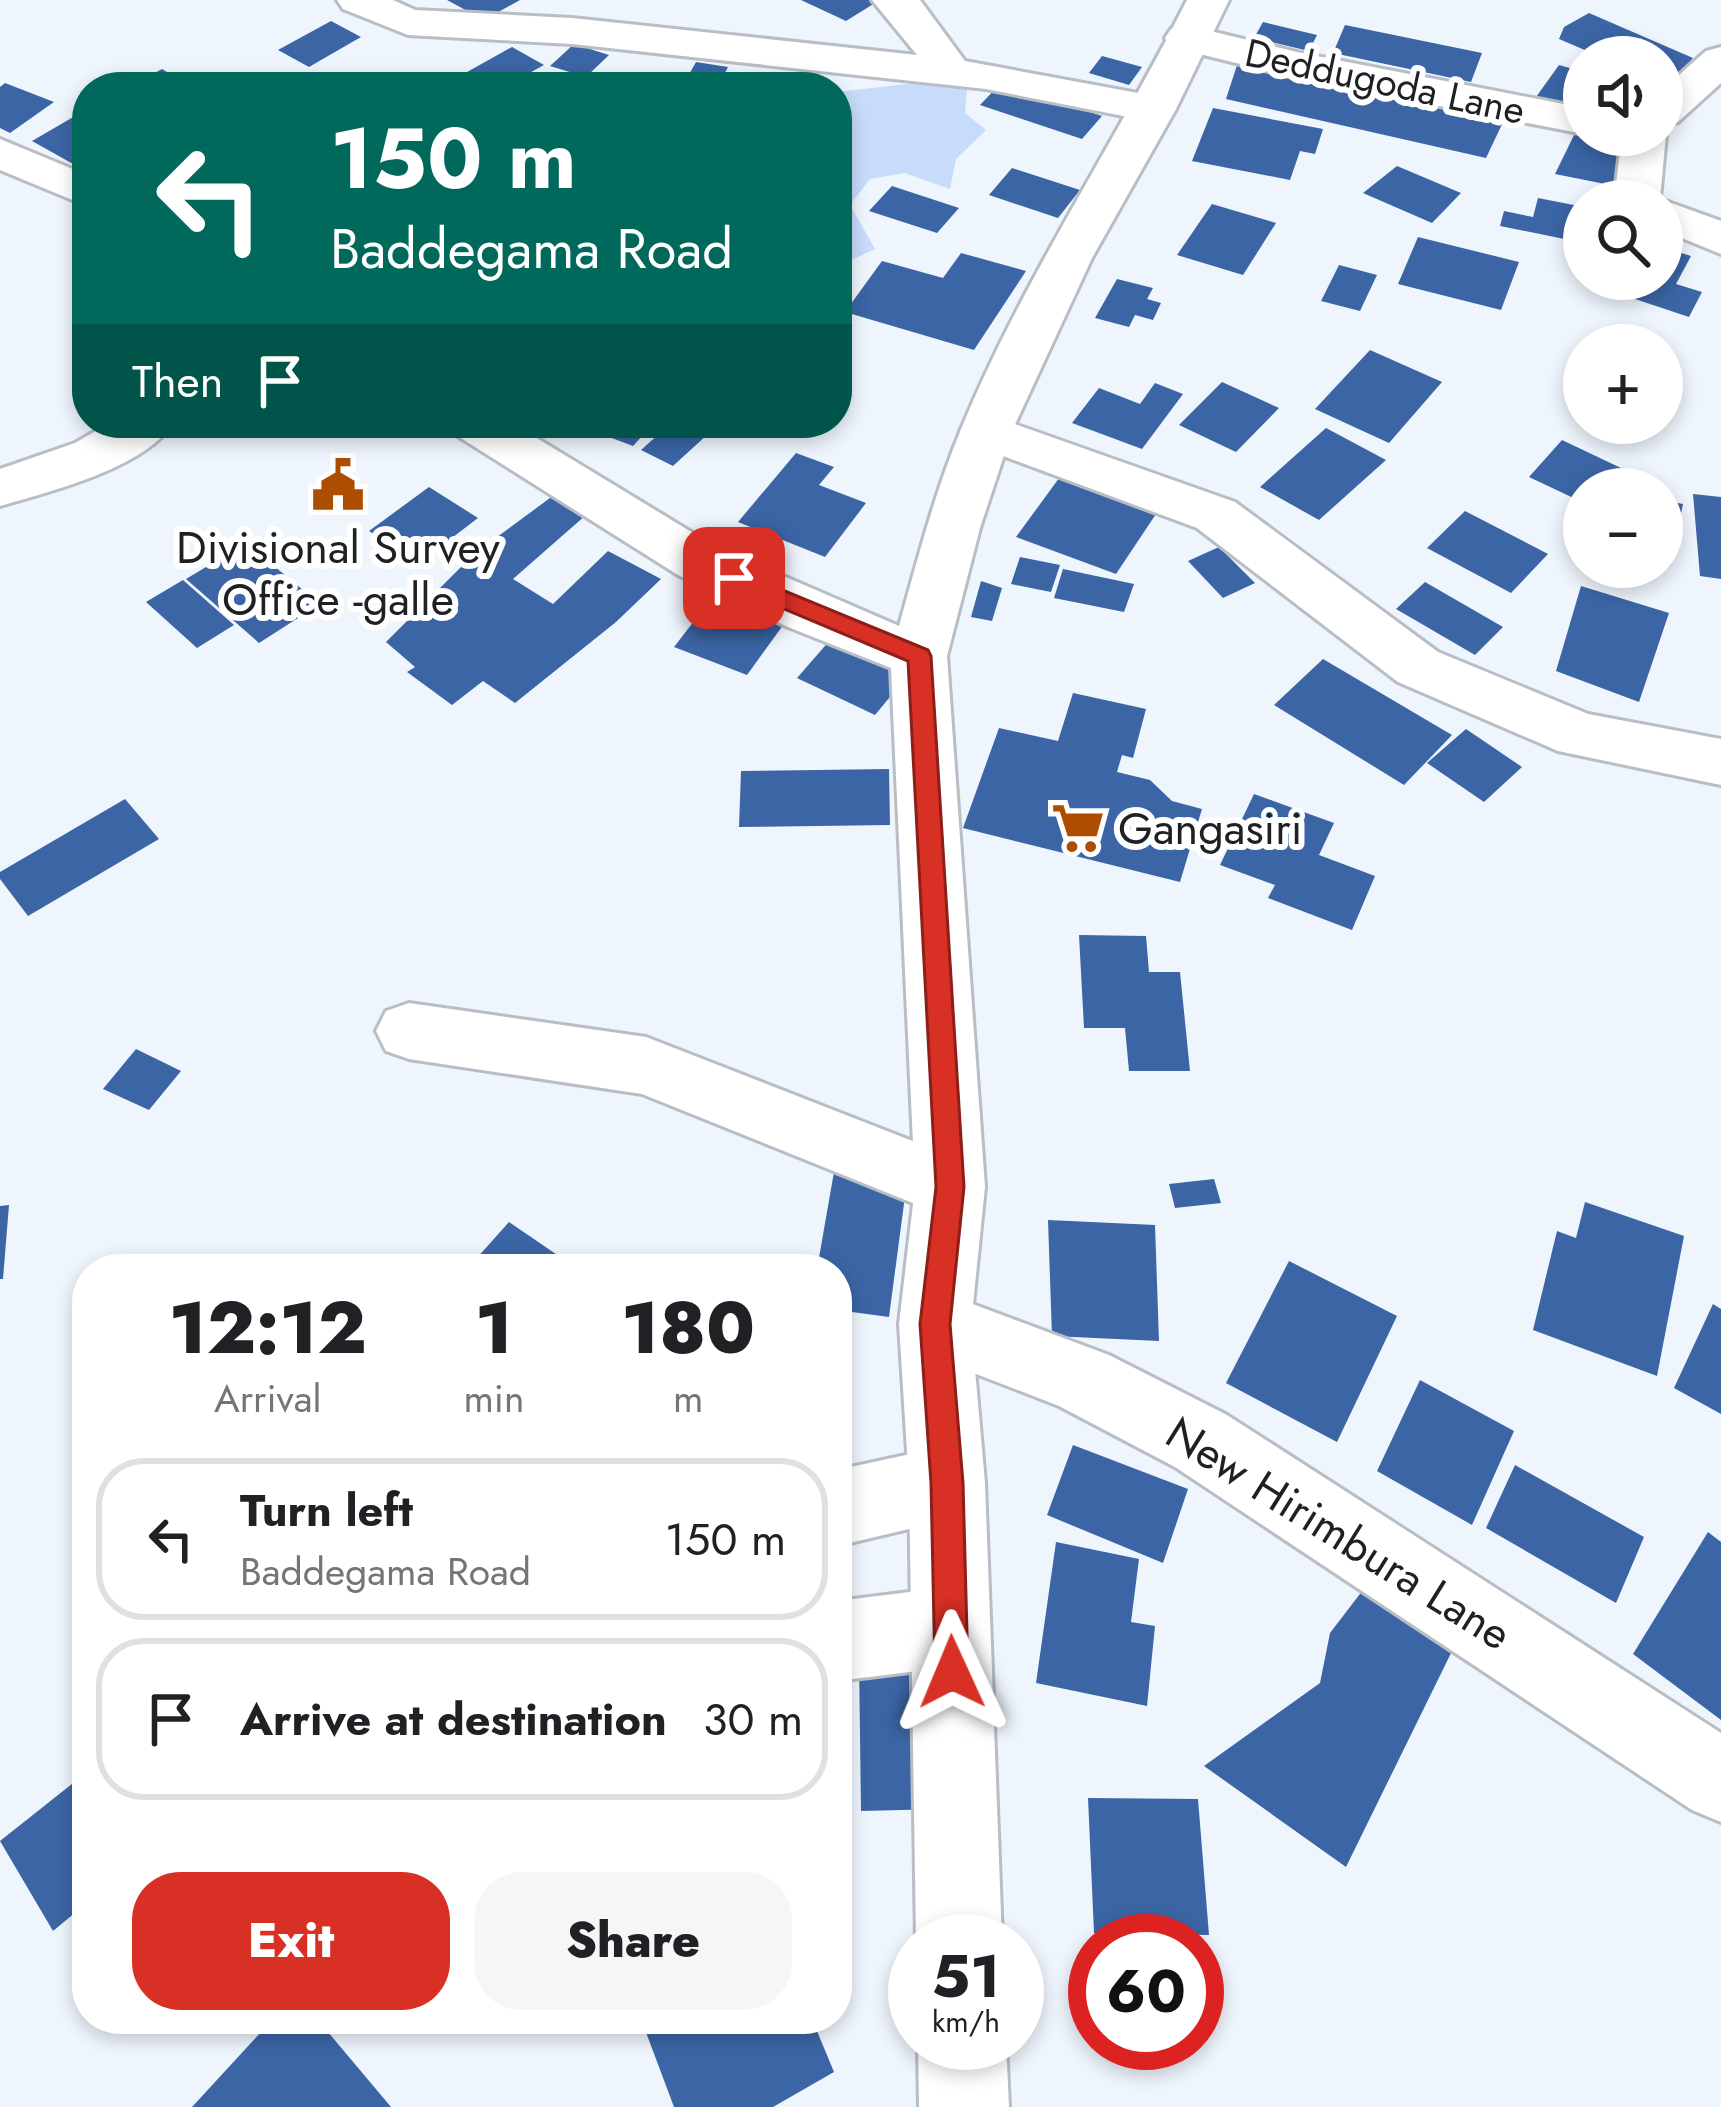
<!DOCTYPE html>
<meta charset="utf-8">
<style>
body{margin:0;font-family:Jost,sans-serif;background:#f6f6f6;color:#202124;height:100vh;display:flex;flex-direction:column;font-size:45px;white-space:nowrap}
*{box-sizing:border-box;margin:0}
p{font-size:39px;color:#757577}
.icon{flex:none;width:66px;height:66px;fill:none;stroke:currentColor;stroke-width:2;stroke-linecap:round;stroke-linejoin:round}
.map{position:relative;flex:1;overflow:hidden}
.sheet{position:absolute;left:72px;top:1254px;width:780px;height:780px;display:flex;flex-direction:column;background:#fff;border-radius:48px;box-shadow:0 6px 18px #0003}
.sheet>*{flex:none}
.guide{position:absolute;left:72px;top:72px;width:780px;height:366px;border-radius:48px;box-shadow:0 6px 18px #0003;background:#00695c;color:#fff;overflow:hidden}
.tools{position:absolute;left:1563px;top:36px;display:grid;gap:24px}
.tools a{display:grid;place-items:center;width:120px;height:120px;border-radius:50%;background:#fff;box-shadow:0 6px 18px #0003;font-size:60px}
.speed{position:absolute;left:888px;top:1914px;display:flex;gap:24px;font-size:60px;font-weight:700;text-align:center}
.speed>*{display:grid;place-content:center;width:156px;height:156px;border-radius:50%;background:#fff;box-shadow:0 6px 18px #0003;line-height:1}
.speed small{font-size:30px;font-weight:400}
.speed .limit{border:18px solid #d22;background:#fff;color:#111}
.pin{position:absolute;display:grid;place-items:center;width:102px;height:102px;color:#fff;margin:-51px;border-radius:24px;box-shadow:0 6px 18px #0006}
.me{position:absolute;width:132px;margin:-66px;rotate:359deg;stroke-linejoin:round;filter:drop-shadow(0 0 9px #0008)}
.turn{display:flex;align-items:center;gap:42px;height:252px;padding:0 60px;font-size:54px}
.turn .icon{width:156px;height:156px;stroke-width:2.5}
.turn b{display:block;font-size:84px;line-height:102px}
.then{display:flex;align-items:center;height:114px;padding:0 60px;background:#0003;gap:24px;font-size:45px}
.eta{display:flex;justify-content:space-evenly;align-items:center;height:204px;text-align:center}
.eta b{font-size:72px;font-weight:800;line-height:84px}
.primary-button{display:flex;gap:24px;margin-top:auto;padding:24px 60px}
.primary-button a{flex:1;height:138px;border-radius:48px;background:#d93025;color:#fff;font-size:48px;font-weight:800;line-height:138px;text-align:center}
.primary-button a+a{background:#f6f6f6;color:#202124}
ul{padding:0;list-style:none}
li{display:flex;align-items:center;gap:36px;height:162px;margin:0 24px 18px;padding:0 36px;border:6px solid #e0e0e0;border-radius:48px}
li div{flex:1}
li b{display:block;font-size:45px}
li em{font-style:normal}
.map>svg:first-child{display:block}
</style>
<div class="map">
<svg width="1721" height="2107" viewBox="0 0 1721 2107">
<rect width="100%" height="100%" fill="#eff5fd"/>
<path fill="#c7dbfa" d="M915,83L967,89L965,113L986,130L956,159L950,189L905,173L870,179L850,205L875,249L837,267V92Z"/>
<g fill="#3b65a5">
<path d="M447,0H520L484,20Z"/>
<path d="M801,0H869L875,3L846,21Z"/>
<path d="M1589,13L1693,58L1668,86L1662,84V57H1601L1559,39L1564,27Z"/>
<path d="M331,21L361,37L309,67L278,50Z"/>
<path d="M1263,22L1317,35L1309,51L1254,38Z"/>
<path d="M1345,25L1482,53L1471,82L1333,53Z"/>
<path d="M574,44L609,55L586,77L550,66Z"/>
<path d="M512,47L544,65L504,87H462L451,81Z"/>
<path d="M1102,56L1142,67L1129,85L1089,73Z"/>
<path d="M1239,59L1506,116L1486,158L1226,99Z"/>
<path d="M696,62L728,67L718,87H682Z"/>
<path d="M1559,65L1584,72V111L1536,97Z"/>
<path d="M162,69L192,87H129Z"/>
<path d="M5,83L54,102L10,133L0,128V87Z"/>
<path d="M1001,83L1102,116L1082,139L980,105Z"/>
<path d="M1213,108L1323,129L1315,154L1300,151L1290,180L1192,161Z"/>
<path d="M87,109V166L82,169L32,141Z"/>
<path d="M1575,133L1637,147L1620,187L1555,174Z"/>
<path d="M1397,166L1461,193L1432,223L1363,193Z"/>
<path d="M1012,168L1080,190L1058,218L989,195Z"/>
<path d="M892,186L959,208L937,233L869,211Z"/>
<path d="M1538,198L1584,207V243L1500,226L1504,211L1533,217Z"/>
<path d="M1212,204L1276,223L1243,275L1177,255Z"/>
<path d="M1418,237L1519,262L1501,310L1398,284Z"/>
<path d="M1662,247L1691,256L1676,284L1702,292L1689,317L1620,294L1628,279H1662Z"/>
<path d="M961,253L1026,271L974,350L845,312L882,261L943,278Z"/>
<path d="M1339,265L1377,275L1360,311L1321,301Z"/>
<path d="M1117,279L1153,288L1147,299L1161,303L1153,320L1135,315L1129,327L1095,318Z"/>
<path d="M1370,350L1442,382L1389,443L1315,409Z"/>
<path d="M1222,382L1279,408L1236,452L1179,425Z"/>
<path d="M1155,383L1183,394L1142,449L1072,423L1099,388L1140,404Z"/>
<path d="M593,423H654L633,446L588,429Z"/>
<path d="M671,423H720L673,466L641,450Z"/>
<path d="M1326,428L1386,460L1319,520L1260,487Z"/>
<path d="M1562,440L1621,468L1603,489H1584V503L1529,477Z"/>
<path d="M796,453L834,467L819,485L866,503L825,557L738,522Z"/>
<path d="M1065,470L1162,505L1116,574L1016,537Z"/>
<path d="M429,487L478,518L419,563L369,531Z"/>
<path d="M1693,494L1721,497V579L1700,576Z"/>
<path d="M554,495L586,515L513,579L553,604L608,551L661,579L616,622L515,703L483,681L452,705L407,672L415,667L386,642L473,555Z"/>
<path d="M1662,500L1683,504L1670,566L1662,563Z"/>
<path d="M1465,511L1548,554L1511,593L1427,548Z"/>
<path d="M246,543L320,604L259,643L186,579Z"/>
<path d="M1219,547L1255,583L1223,598L1188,561Z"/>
<path d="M1020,557L1060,565L1051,592L1011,584Z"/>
<path d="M1063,569L1134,584L1124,612L1054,598Z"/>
<path d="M183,580L234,625L197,648L146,602Z"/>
<path d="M981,581L1002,588L992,621L971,617Z"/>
<path d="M1425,582L1503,627L1475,655L1396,609Z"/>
<path d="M1581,586L1669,613L1639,702L1556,671Z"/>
<path d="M718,590L789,617L747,675L674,647Z"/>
<path d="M831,639L908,675L875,715L797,678Z"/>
<path d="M1323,659L1452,735L1404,785L1274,705Z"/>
<path d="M1073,693L1146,709L1133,758L1122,755L1117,772L1150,780L1172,801L1202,809L1180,882L963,828L999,728L1058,741Z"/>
<path d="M1466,729L1522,767L1484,802L1427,763Z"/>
<path d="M889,769L890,825L739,827L741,771Z"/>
<path d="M1254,794L1334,823L1319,855L1375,876L1352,930L1268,898L1275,885L1220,865Z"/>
<path d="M125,799L159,839L28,916L0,879V872Z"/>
<path d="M1079,935L1146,936L1149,972H1180L1190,1071H1129L1125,1028H1084Z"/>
<path d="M136,1049L181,1071L149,1110L103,1089Z"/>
<path d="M834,1172L907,1181L889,1317L837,1310V1269H817Z"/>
<path d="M1214,1179L1221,1203L1175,1208L1169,1184Z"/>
<path d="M1585,1202L1684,1236L1657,1376L1533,1330L1557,1231L1576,1238Z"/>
<path d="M9,1205L3,1279H0V1206Z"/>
<path d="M1048,1220L1155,1225L1159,1341L1052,1336Z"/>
<path d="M509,1222L572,1265L568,1269H467Z"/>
<path d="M1289,1261L1397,1316L1337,1442L1226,1383Z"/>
<path d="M1713,1304L1721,1309V1414L1674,1388Z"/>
<path d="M1420,1380L1514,1431L1472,1525L1377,1471Z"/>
<path d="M1073,1445L1188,1489L1163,1563L1047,1515Z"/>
<path d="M1515,1465L1644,1537L1616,1603L1486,1528Z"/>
<path d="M1708,1532L1721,1542V1720L1633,1654Z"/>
<path d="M1056,1542L1139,1559L1131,1622L1155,1626L1147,1706L1036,1683Z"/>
<path d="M1366,1586L1456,1643L1346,1867L1204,1766L1320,1683L1330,1633Z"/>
<path d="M938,1658L944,1809L861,1811L859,1660Z"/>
<path d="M87,1772V1903L53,1931L0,1841Z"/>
<path d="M1088,1798L1198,1799L1209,1935L1094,1933Z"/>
<path d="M273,2019H317L391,2107H192Z"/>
<path d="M641,2019H812L834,2072L773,2107H674Z"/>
</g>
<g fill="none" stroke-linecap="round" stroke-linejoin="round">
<g stroke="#b9bec6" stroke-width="6">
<g id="minor">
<path d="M337,0H393L415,10L572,18L917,55L872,0H920L965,61L1154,96L1170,100L1176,109L1170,118L1154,122L986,89L572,44L408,35L343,9Z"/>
<path d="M1186,25L1301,53L1584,108V134L1301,79L1171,47L1165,38L1171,29Z"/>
<path d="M1721,47V83L1678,122L1662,126V90L1706,51Z"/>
<path d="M1662,128L1666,135L1660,199L1721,221V254L1662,230V201H1614L1622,135H1662Z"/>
<path d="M986,414L1235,502L1438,652L1588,714L1721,739V785L1558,751L1398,682L1197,528L968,443L960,431L968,419Z"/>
<path d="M109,423H173C145,468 49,492 0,506V469L75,443Z"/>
<path d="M409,1003L646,1037L974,1165L985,1187L974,1209L950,1218L642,1094L409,1059L386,1051L376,1031L386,1011Z"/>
<path d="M935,1290L1109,1355L1227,1415L1721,1733V1822L1692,1810L1175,1467L1059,1406L909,1348L899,1324L909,1300Z"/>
<path d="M947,1446L974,1457L985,1483L974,1509L947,1520L837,1546V1470Z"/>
<path d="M950,1587L978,1599L990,1627L978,1655L950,1667L837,1681V1601Z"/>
</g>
</g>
<g stroke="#b9bec6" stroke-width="6">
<g id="major">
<path d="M1187,0H1229L1176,109L1092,258L1012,431L980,528L947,656L985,1187L971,1324L985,1483L1002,1941H916L909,1483L899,1324L915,1187L891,668L788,627L678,575L456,435L448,423H512L716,547L899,626C917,561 934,495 960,432C1021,282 1114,145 1187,0Z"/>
<path d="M0,139L87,175V206L0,170Z"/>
<path d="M918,2043H1006L1009,2107H919Z"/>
</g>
</g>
<use href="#minor" fill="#fff" fill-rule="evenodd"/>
<use href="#major" fill="#fff" fill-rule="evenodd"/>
</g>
<path fill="#d93025" stroke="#8d1f18" stroke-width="3" d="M734,570L928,650L931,656L964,1187L950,1324L963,1483L968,1672L963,1684L952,1689L940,1684L935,1672L931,1483L920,1324L936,1187L908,661L725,584V572Z"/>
<defs>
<g id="civic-bare" transform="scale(4.14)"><path d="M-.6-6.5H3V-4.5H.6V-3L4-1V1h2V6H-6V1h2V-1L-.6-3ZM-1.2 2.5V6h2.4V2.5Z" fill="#ac4d00" stroke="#fff" stroke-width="2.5" paint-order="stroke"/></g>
<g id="supermarket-bare" transform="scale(4.14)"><path d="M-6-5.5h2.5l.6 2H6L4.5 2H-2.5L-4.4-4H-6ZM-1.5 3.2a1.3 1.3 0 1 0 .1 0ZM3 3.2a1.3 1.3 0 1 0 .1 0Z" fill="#ac4d00" stroke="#fff" stroke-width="2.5" paint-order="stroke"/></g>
</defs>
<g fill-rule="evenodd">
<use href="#civic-bare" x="338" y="485"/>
<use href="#supermarket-bare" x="1078" y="828"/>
</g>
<g text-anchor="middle" stroke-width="12" stroke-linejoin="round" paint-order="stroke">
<g font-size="39" fill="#1e2023" stroke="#fff">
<text transform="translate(1385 81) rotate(12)" y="14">Deddugoda Lane</text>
</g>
<g font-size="45" fill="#1e2023" stroke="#fff">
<text x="338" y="563">Divisional Survey<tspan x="338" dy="52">Office -galle</tspan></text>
<text x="1118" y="844" text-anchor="start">Gangasiri</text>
</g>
<g font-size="45" fill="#1e2023" stroke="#fff">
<text transform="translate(1339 1533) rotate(32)" y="16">New Hirimbura Lane</text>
</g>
</g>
</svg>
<div class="tools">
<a><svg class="icon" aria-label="sound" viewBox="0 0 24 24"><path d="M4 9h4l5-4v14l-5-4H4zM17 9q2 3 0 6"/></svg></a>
<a><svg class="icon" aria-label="search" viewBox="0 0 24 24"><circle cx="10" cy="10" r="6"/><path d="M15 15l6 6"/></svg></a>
<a>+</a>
<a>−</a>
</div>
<div class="speed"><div>51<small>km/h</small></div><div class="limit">60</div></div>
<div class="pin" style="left:734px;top:578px;background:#d93025"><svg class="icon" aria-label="arrive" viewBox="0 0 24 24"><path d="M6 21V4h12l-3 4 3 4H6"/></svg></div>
<svg class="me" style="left:952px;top:1672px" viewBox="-20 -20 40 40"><path d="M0-17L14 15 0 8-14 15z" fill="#d93025" stroke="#fff" stroke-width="4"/></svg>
<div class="guide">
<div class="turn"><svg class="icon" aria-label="left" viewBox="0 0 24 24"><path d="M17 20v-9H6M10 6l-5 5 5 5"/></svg><div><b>150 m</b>Baddegama Road</div></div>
<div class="then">Then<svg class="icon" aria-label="arrive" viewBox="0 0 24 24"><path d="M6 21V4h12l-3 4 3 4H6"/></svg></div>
</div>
<section class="sheet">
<div class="eta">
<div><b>12:12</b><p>Arrival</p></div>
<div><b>1</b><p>min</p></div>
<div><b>180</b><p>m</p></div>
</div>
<ul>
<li><svg class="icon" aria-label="left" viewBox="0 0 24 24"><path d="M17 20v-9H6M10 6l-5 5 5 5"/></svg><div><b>Turn left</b><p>Baddegama Road</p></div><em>150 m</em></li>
<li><svg class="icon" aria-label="arrive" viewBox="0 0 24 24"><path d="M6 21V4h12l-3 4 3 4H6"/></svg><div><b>Arrive at destination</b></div><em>30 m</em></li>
</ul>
<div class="primary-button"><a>Exit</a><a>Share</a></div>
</section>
</div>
